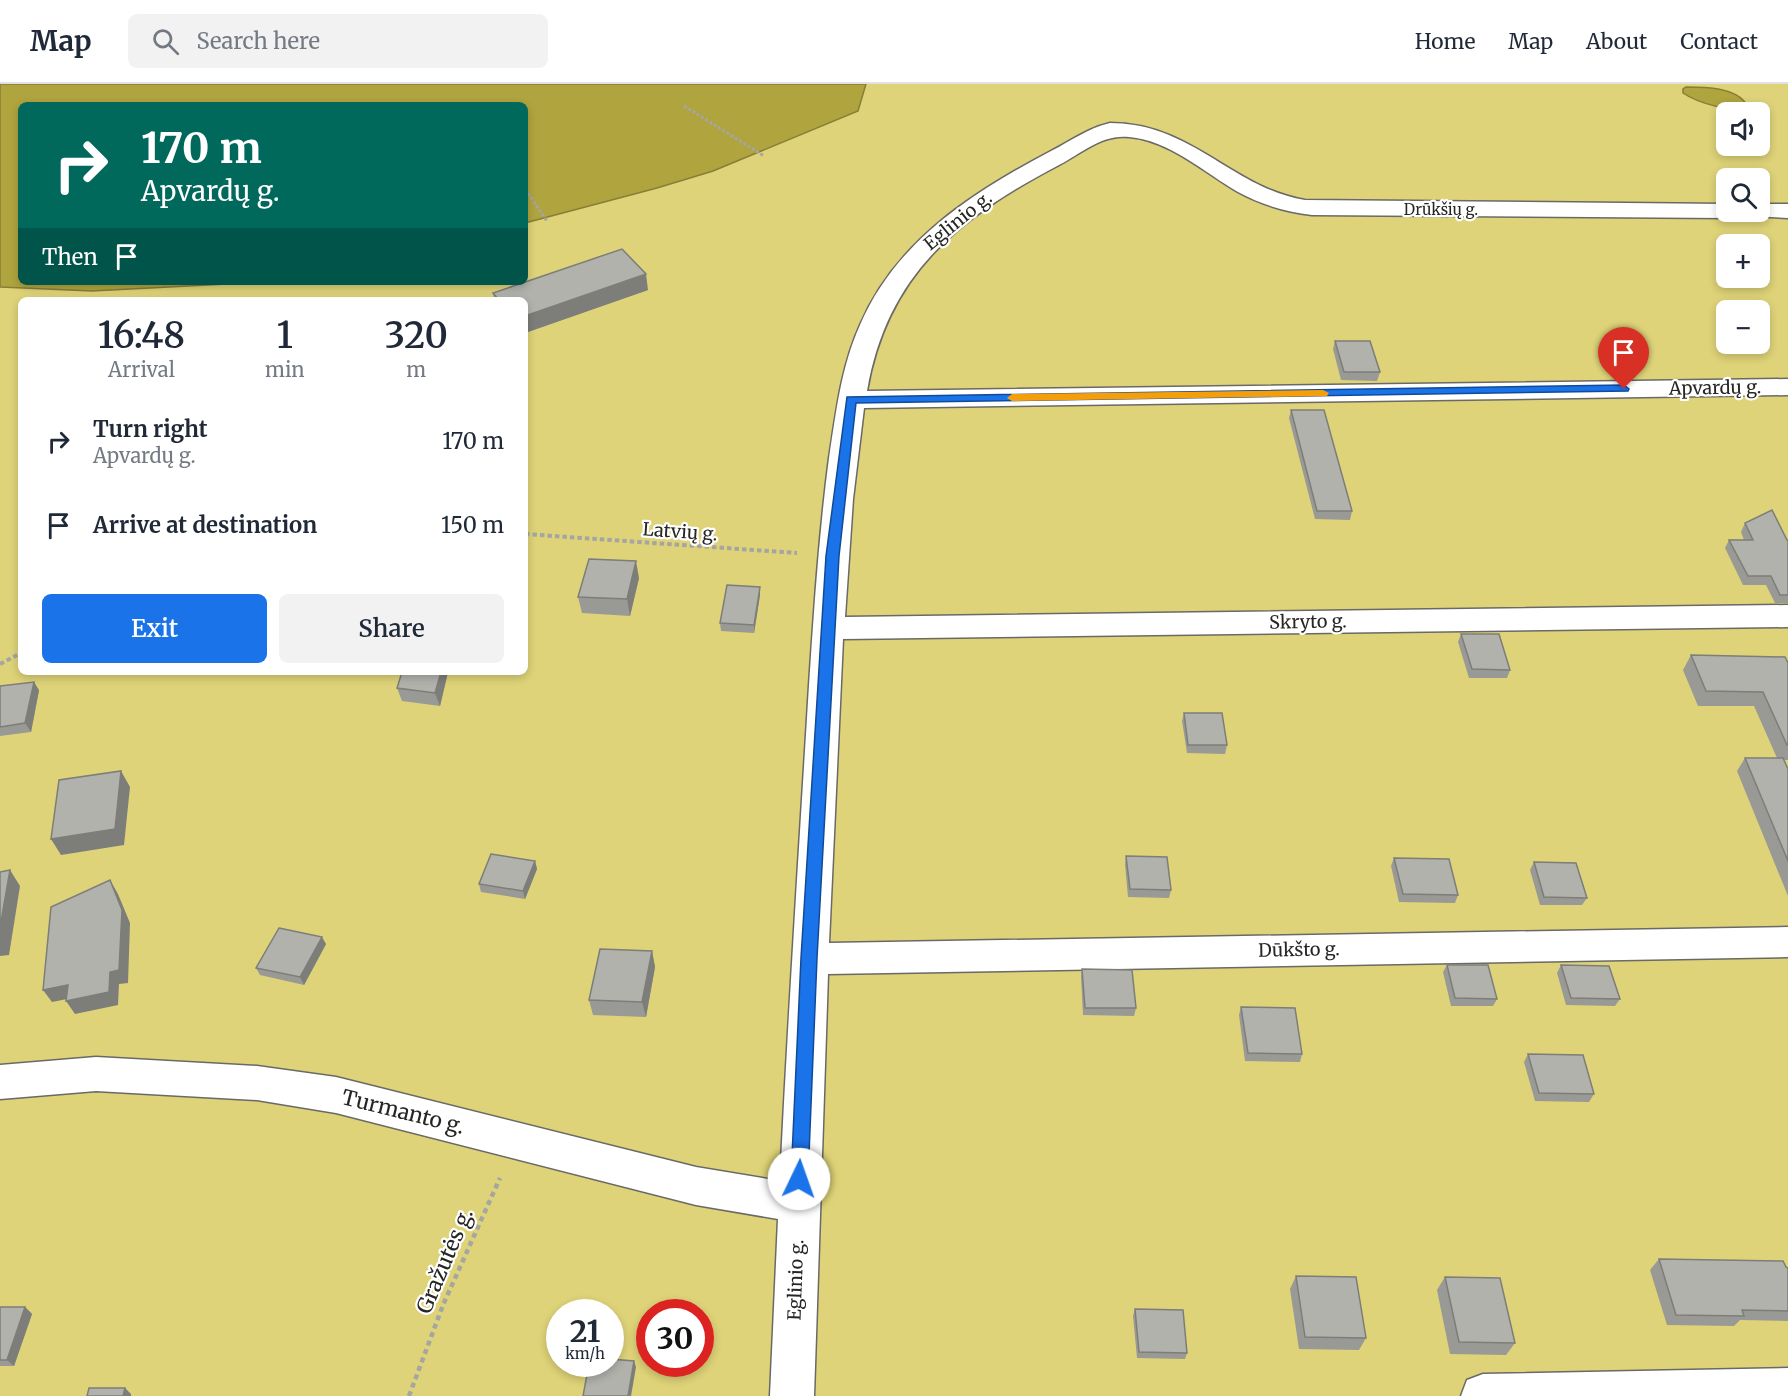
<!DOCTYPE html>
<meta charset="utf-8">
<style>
body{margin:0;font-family:Merriweather,serif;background:#f2f2f3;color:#1f2937;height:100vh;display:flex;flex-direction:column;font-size:22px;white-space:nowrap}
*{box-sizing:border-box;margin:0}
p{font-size:20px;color:#747a83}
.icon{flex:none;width:33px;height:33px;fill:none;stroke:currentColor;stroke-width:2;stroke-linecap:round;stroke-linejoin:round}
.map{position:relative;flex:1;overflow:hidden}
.sheet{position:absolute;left:18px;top:213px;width:510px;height:378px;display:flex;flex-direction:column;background:#fff;border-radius:9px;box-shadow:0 3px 9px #0003}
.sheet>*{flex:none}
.guide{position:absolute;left:18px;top:18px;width:510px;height:183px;border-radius:9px;box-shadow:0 3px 9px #0003;background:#00695c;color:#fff;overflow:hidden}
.fabs{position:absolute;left:1716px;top:18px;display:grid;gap:12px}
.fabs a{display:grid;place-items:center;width:54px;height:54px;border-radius:9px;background:#fff;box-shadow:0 3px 9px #0003;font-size:30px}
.speed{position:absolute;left:546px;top:1215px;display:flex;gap:12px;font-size:30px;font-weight:700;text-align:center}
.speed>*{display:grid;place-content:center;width:78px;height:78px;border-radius:50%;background:#fff;box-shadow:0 3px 9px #0003;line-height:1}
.speed small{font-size:15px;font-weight:400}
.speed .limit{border:9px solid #d22;background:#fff;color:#111}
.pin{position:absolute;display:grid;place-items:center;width:51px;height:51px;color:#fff;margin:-62px -26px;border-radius:50% 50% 50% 0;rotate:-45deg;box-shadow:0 0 6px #0007}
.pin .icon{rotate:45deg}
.me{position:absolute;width:66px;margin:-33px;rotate:3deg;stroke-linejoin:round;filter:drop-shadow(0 0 4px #0008)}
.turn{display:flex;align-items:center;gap:21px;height:126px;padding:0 24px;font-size:27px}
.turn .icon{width:78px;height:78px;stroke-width:2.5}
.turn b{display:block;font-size:42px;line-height:51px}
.then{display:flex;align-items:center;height:57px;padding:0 24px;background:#0003;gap:12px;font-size:22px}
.eta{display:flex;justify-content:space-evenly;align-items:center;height:102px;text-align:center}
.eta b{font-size:36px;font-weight:600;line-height:42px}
.cta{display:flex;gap:12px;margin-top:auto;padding:12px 24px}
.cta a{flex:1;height:69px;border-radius:9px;background:#1a73e8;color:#fff;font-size:24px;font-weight:600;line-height:69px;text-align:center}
.cta a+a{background:#f2f2f3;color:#1f2937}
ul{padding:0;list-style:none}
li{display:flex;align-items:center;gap:18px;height:84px;padding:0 24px}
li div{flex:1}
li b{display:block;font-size:22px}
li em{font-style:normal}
header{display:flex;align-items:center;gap:36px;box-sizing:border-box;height:84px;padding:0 30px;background:#fff;border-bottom:2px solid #e0e1e3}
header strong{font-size:28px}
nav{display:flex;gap:33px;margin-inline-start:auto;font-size:21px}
.search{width:420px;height:54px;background:#f2f2f3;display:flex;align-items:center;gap:15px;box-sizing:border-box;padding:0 21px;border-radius:9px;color:#747a83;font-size:22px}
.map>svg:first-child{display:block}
</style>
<header>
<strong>Map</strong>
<div class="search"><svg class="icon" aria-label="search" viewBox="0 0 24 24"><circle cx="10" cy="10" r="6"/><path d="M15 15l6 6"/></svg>Search here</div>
<nav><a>Home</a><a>Map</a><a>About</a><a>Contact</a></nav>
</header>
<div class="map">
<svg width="1788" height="1312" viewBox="0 0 1788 1312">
<rect width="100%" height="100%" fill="#f1f1ec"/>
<path fill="#ded378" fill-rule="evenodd" d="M866,0H1788V1312H0V203L92,207L265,198H525V139L657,104L713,87L858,27ZM1726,28H1760V62H1726ZM1726,94H1760V128H1726ZM1726,160H1760V194H1726ZM21,216H525V588H21ZM1726,226H1760V260H1726ZM560,1228H610V1280H560ZM650,1228H700V1280H650Z"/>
<g fill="#b0a43f" stroke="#877e37" stroke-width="1.5">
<path d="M0,0H866L858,27L713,87L657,104L525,139V21H21V198H265L92,207L0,203Z"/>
<path d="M1686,3C1705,3 1736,3 1747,21C1735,31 1696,18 1683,9V5Z"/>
</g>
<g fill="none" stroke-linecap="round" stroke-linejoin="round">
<g stroke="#6a6965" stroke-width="3">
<g id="street">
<path d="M1110,39C1192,39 1232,104 1305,116L1726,120V128H1737L1734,132L1726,134L1312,131C1286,128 1262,121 1238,108C1205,89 1169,56 1129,53C1102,50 1082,69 1059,81C958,134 887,190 867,307L1788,295V311L864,324L853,415L845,533L1788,521V543L843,555L829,859L1788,843V873L828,890L814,1312H770L778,1135L696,1121L336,1029L257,1016L96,1007L0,1015V981L96,973L257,982L336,993L696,1083L780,1097C788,931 799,767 809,601C814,525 819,450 829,374C836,329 841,283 860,241C896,157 973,108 1051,67C1071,57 1088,44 1110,39Z"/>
<path d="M1760,120H1788V134L1752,132L1749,128H1760Z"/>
<path d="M1788,1284V1312H1461L1467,1296L1483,1290Z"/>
</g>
</g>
<g stroke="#a5a5a1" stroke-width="3" stroke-dasharray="3 2" stroke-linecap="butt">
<path d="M684,22L764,72"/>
<path d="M525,105L547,137"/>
</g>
<g stroke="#a5a5a1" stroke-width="4" stroke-dasharray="4.5 3" stroke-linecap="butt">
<path d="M525,450L797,469"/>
<path d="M0,580L21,569"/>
</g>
<path stroke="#a5a5a1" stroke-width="4.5" stroke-dasharray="5 4" stroke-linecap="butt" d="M409,1312L443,1221L500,1094"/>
<use href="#street" fill="#fff" fill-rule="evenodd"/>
</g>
<g fill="#999995">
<path d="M648,206L525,249V216H494L493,209Z"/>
<path d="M1335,257L1380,288L1377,297L1341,296L1333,265Z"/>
<path d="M1291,326L1352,427L1350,436L1315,435L1289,334Z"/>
<path d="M1745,439L1788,456V519H1775L1766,501H1743L1725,464L1729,456H1744L1741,448Z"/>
<path d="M639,494L630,532L582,529L578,513Z"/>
<path d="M760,503V511L754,549L721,547L720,539Z"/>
<path d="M1461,550L1510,586L1507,594H1469L1458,558Z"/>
<path d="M1691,571L1788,579V676H1784L1788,685V812L1737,687L1745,674H1777L1754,622H1698L1683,586Z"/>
<path d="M448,588L440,622L402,617L397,604Z"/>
<path d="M0,602L39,606L31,648L0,652Z"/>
<path d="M1184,629L1227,661L1225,670L1187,669L1182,637Z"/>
<path d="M1126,772L1171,806L1169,814L1128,813L1125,780Z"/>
<path d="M1394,774L1458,811L1455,819L1399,818L1391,782Z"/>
<path d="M535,777L537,785L525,815L481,808L479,800Z"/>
<path d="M1534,778L1587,814L1582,821H1540L1530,786Z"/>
<path d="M326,860L304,901L260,891L256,884Z"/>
<path d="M652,867L655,883L646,933L593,931L589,916Z"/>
<path d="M1447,881L1497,915L1493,922H1451L1443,888Z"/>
<path d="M1561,881L1620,915L1615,922L1566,921L1557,889Z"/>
<path d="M1082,885L1136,924L1134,932L1083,931L1081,893Z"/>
<path d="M1241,923L1302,970L1300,978L1245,977L1239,931Z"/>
<path d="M1528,970L1594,1010L1589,1018L1535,1017L1524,978Z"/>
<path d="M1659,1175L1788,1184V1237L1740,1236L1734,1242L1667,1241L1650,1186Z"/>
<path d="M1296,1192L1366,1254L1359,1266L1299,1265L1290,1205Z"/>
<path d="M1445,1193L1515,1259L1506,1271L1450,1270L1437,1206Z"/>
<path d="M0,1223H25L32,1230L14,1282H0Z"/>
<path d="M1135,1225L1187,1269L1185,1275L1137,1274L1133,1232Z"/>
</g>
<g fill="#7d7d79">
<path d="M646,190L648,206L525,249V232Z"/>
<path d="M636,477L639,494L630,532L627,515Z"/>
<path d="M760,503V511L754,549V541Z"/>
<path d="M441,588H448L440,622L435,609Z"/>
<path d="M34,598L39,606L31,648L25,639Z"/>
<path d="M121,687L130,703L124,761L61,771L51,755Z"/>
<path d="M535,777L537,785L525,815L523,807Z"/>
<path d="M10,786L20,802L9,871L0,872V843Z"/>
<path d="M110,796L118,810L130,839L128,899L119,900L118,921L75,930L66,917L110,888Z"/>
<path d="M322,853L326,860L304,901L300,893Z"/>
<path d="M652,867L655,883L646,933L642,918Z"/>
<path d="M68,901L77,913L52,918L43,906Z"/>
<path d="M25,1223L32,1230L14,1282L7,1276Z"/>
<path d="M634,1277L636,1283L631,1312H628Z"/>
<path d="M125,1304L131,1310V1312H123Z"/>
</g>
<g fill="#b2b2ad" stroke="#7d7d79" stroke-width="1.5">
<path d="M622,165L646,190L525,232V216H499L493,209Z"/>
<path d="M1335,257H1370L1380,288H1344Z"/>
<path d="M1291,326H1324L1352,427H1317Z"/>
<path d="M1772,426L1787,456H1788V511H1780L1771,492H1748L1729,456H1753L1745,439Z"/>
<path d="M589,475L636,477L627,515L578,513Z"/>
<path d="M727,501L760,503L754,541L720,539Z"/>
<path d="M1461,550H1499L1510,586L1472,585Z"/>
<path d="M1691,571L1785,573L1788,579V661H1787L1763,608L1706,607Z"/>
<path d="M402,588H441L435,609L397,604Z"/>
<path d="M34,598L25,639L0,643V602Z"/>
<path d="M1184,629H1222L1227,661H1188Z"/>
<path d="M1745,674H1783L1788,685V777Z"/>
<path d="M121,687L115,745L51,755L59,696Z"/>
<path d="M491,770L535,777L523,807L479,800Z"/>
<path d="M1126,772L1167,773L1171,806L1130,805Z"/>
<path d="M1394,774L1449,775L1458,811L1403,810Z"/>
<path d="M1534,778L1576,779L1587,814L1544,813Z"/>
<path d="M10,786L0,843V788Z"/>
<path d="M110,796L122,826L119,886L110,888L109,908L66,917L68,901L43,906L51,823Z"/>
<path d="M279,844L322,853L300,893L256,884Z"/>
<path d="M600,865L652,867L642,918L589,916Z"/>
<path d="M1447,881H1488L1497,915L1455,914Z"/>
<path d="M1561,881L1609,882L1620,915L1571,914Z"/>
<path d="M1082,885L1132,886L1136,924H1085Z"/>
<path d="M1241,923L1295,924L1302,970L1248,969Z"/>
<path d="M1528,970L1583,971L1594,1010L1539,1009Z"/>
<path d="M1659,1175L1783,1177L1786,1183L1788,1184V1227L1742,1226L1744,1232L1676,1231Z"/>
<path d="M1296,1192L1356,1193L1366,1254L1305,1253Z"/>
<path d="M1445,1193L1500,1194L1515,1259L1459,1258Z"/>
<path d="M0,1223H25L7,1276H0Z"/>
<path d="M1135,1225L1183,1226L1187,1269L1139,1268Z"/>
<path d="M610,1275L634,1277L628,1312H583L589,1280H610Z"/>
<path d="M89,1304H125L123,1312H87Z"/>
</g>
<path fill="#1a73e8" stroke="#114b97" stroke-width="1.5" d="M1624,301L1629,305L1628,307L856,319L839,472L817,874L808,1095L805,1101L799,1103L793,1101L791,1095L801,874L826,472L847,313Z"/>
<path fill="#f59e0b" d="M1323,306L1329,309L1327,312L1012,317L1007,314L1012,310Z"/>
<g text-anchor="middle" stroke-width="4.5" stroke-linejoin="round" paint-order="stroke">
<g font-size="15" fill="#262624" stroke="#fff">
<text x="1441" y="131">Drūkšių g.</text>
</g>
<g font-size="18" fill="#262624" stroke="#fff">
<text transform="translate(958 137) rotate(-39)" y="6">Eglinio g.</text>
<text transform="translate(1715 304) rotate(-1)" y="6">Apvardų g.</text>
<text transform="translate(680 448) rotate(4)" y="6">Latvių g.</text>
<text transform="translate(1308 538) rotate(-1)" y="6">Skryto g.</text>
<text transform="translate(1299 866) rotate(-1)" y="6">Dūkšto g.</text>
<text transform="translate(796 1196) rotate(-88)" y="6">Eglinio g.</text>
</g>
<g font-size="21" fill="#262624" stroke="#fff">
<text transform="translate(403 1028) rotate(14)" y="7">Turmanto g.</text>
<text transform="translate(445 1177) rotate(-67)" y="7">Gražutės g.</text>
</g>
</g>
</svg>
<div class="fabs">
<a><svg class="icon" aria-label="sound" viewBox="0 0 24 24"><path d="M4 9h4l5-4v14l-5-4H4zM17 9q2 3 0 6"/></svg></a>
<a><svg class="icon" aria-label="search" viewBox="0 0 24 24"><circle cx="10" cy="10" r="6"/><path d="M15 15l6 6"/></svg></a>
<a>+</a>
<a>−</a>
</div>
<div class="speed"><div>21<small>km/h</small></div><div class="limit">30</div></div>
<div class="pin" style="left:1624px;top:305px;background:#d93025"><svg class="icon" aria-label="arrive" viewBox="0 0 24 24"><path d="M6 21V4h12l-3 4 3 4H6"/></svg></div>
<svg class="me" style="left:799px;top:1095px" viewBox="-20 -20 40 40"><circle r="19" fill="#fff"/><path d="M0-13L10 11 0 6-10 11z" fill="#1a73e8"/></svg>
<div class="guide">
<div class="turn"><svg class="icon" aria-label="right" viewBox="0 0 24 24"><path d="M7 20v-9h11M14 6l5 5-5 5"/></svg><div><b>170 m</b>Apvardų g.</div></div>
<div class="then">Then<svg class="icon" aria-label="arrive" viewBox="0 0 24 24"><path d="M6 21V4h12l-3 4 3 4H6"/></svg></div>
</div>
<section class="sheet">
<div class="eta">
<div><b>16:48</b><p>Arrival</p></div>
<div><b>1</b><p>min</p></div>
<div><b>320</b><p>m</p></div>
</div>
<ul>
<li><svg class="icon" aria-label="right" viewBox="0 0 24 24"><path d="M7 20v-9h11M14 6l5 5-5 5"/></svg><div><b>Turn right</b><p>Apvardų g.</p></div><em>170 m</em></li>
<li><svg class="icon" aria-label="arrive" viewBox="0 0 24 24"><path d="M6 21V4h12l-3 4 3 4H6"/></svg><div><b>Arrive at destination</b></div><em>150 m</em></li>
</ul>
<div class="cta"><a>Exit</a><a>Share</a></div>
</section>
</div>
